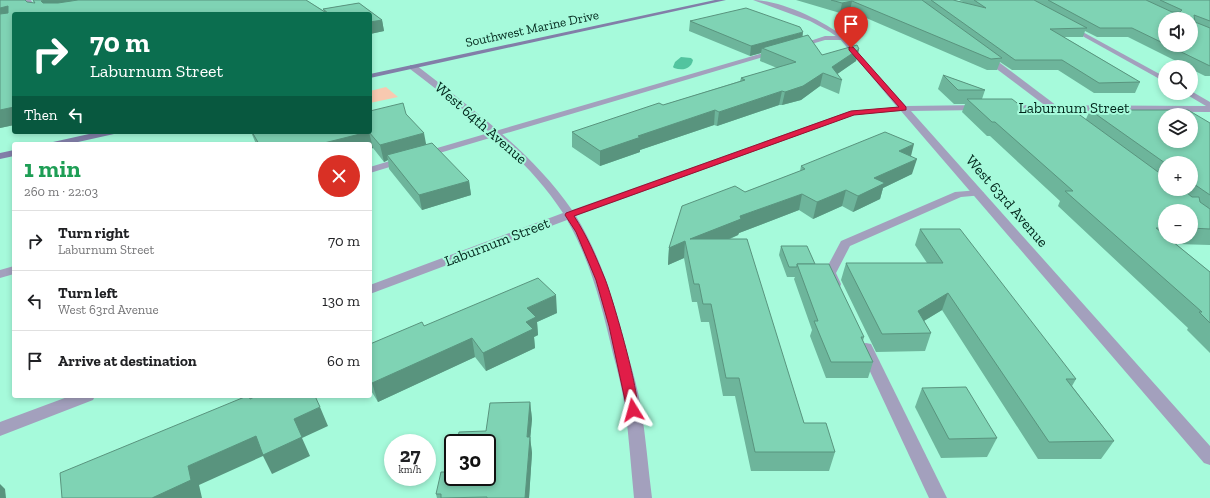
<!DOCTYPE html>
<meta charset="utf-8">
<style>
body{margin:0;font-family:"Zilla Slab",serif;background:#f2f2f2;color:#202124;height:100vh;display:flex;flex-direction:column;font-size:15px;white-space:nowrap}
*{box-sizing:border-box;margin:0}
p{font-size:13px;color:#757577}
.icon{flex:none;width:22px;height:22px;fill:none;stroke:currentColor;stroke-width:2;stroke-linecap:round;stroke-linejoin:round}
.map{position:relative;flex:1;overflow:hidden}
.panel{position:absolute;left:12px;top:142px;width:360px;height:256px;display:flex;flex-direction:column;background:#fff;border-radius:4px;box-shadow:0 2px 6px #0003}
.panel>*{flex:none}
.guide{position:absolute;left:12px;top:12px;width:360px;height:122px;border-radius:4px;box-shadow:0 2px 6px #0003;background:#0b6e4f;color:#fff;overflow:hidden}
.fabs{position:absolute;left:1158px;top:12px;display:grid;gap:8px}
.fabs a{display:grid;place-items:center;width:40px;height:40px;border-radius:50%;background:#fff;box-shadow:0 2px 6px #0003;font-size:20px}
.speed{position:absolute;left:384px;top:434px;display:flex;gap:8px;font-size:20px;font-weight:700;text-align:center}
.speed>*{display:grid;place-content:center;width:52px;height:52px;border-radius:50%;background:#fff;box-shadow:0 2px 6px #0003;line-height:1}
.speed small{font-size:10px;font-weight:400}
.speed .limit{border:2px solid #111;border-radius:6px;background:#fff;color:#111}
.pin{position:absolute;display:grid;place-items:center;width:34px;height:34px;color:#fff;margin:-41px -17px;border-radius:50% 50% 50% 0;rotate:-45deg;box-shadow:0 0 4px #0007}
.pin .icon{rotate:45deg}
.me{position:absolute;width:44px;margin:-22px;rotate:352deg;stroke-linejoin:round;filter:drop-shadow(0 0 3px #0008)}
.turn{display:flex;align-items:center;gap:14px;height:84px;padding:0 12px;font-size:18px}
.turn .icon{width:52px;height:52px;stroke-width:2.5}
.turn b{display:block;font-size:28px;line-height:34px}
.then{display:flex;align-items:center;height:38px;padding:0 12px;background:#0003;gap:8px;font-size:15px}
.round{display:grid;place-items:center;flex:none;width:42px;height:42px;border-radius:21px;background:#f2f2f2}
.headline{display:flex;align-items:center;justify-content:space-between;height:68px;padding:0 12px}
h1{font-size:24px;font-weight:700;line-height:30px;color:#1e9e55}
ul{padding:0;list-style:none}
li{display:flex;align-items:center;gap:12px;height:60px;padding:0 12px;border-top:1px solid #e0e0e0}
li div{flex:1}
li b{display:block;font-size:15px}
li em{font-style:normal}
.map>svg:first-child{display:block}
</style>
<div class="map">
<svg width="1210" height="498" viewBox="0 0 1210 498">
<rect width="100%" height="100%" fill="#a6fadb"/>
<path fill="#f8c9b0" d="M386,87L398,97L370,103V91Z"/>
<path fill="#52c49f" d="M681,57L691,58L693,60C691,69 683,71 674,68L673,67L675,62Z"/>
<g fill="none" stroke-linecap="round" stroke-linejoin="round">
<g fill="#a3a0bd" fill-rule="evenodd">
<path d="M825,36H842L845,38L842,40H825L798,48L795,46Z"/>
<path d="M773,50H776L780,52L426,157H420L418,155L420,153Z"/>
<path d="M982,54H988L1065,112L1066,114L1065,116H1059L982,58Z"/>
<path d="M403,157L408,160L406,162L370,173V167Z"/>
<path d="M979,190L984,193L983,195L961,197L850,246L836,273L841,284L840,287H830L824,273L841,241L955,192Z"/>
<path d="M14,266V274L0,278V270Z"/>
<path d="M866,343L871,344L873,348L947,498H929L859,348L861,344Z"/>
</g>
<g fill="#a3a0bd" fill-rule="evenodd">
<path d="M25,0H31L40,14H34Z"/>
<path d="M753,0C780,0 823,20 844,37L906,106L982,105L983,107L982,109L979,110L911,111L1210,446V465L1204,463L901,111L854,115L576,216C603,261 615,305 628,355C633,372 638,390 641,408C646,438 648,468 652,498H634C631,468 629,437 625,407C622,389 618,372 613,354C602,307 591,262 567,220L370,294V285L563,213C524,154 466,112 410,69V65H416C472,109 531,151 572,210L850,111L897,107L840,39L830,32L810,21Z"/>
<path d="M1070,25L1165,77V82L1068,28L1067,27Z"/>
<path d="M1191,91L1210,102V112L1007,111L1003,108L1007,105L1206,106L1184,93H1191Z"/>
<path d="M70,396H95L93,400L0,436V422Z"/>
</g>
<g fill="#827ea8" fill-rule="evenodd">
<path d="M715,0H726L370,78V74Z"/>
<path d="M98,132H116L114,134L69,144H51L53,142Z"/>
<path d="M14,150V156L0,159V153Z"/>
</g>
</g>
<g fill="#6db59b" fill-rule="evenodd">
<path d="M0,0H25L27,2L34,3L33,0H306L324,11L323,9L359,3L382,20L384,31L370,34V14H14V125L0,128Z"/>
<path d="M796,0H953L963,2L959,0H1210V76H1205L1191,69V67H1188L1128,37H1097L1085,31L1083,37H1064L1140,82L1135,93H1094L1058,70H1012L1000,62L997,70H987L850,11L840,13ZM1165,19L1191,45H1165Z"/>
<path d="M690,21L802,37L822,55L859,49L856,61L837,74L842,80L839,94L820,86L801,100L782,105H779L717,126L714,125L640,150V152L600,166L572,147V132L663,105L740,81L741,78L777,68L760,61L761,53L750,56L689,31Z"/>
<path d="M943,75L985,90L982,99L1026,110L1086,119L1090,110L1210,123V245L1176,244L1210,272V353L1187,330L1188,328L1058,206L1060,201L990,136H987L962,112L965,104H954L938,89ZM1165,163H1191V189H1165ZM1165,211H1191V237H1165Z"/>
<path d="M406,114L426,144L469,181L471,195L422,210L389,169L388,160L384,162L373,148L370,149V144H256L251,132H370Z"/>
<path d="M911,156L912,174L883,188L880,199L853,212L842,206L813,219L799,210L739,233L738,235L730,239L804,423L835,452L829,471H751L735,396H723L709,322H701L697,302H692L684,258L668,265L669,248L745,192L800,171L801,166Z"/>
<path d="M920,229L1076,379L1072,386L1114,441L1101,459H1038L942,310L924,321L931,333L925,351L876,352L841,280L846,263H927L915,245Z"/>
<path d="M781,246L815,264L864,337L863,341L873,362L868,378H826L810,336L812,330L794,279L795,277H787L779,255Z"/>
<path d="M557,313L537,322L538,335L534,337L535,348L486,371L475,357L378,402L370,389V344L424,326Z"/>
<path d="M922,388L997,438L987,457L941,458L915,407Z"/>
<path d="M530,402L532,419L530,437L532,453L529,498H437L436,494L445,472L452,469L486,431Z"/>
</g>
<g fill="#59947e">
<path d="M43,0H119L48,14L41,1Z"/>
<path d="M852,1L850,11L840,13L842,3Z"/>
<path d="M8,6L14,17L0,21V8Z"/>
<path d="M382,20L384,31L370,34V22Z"/>
<path d="M803,32L802,42L762,48L761,53L750,56L751,46Z"/>
<path d="M859,49L856,61L833,77L832,67Z"/>
<path d="M823,73L820,86L801,100L782,105L785,92Z"/>
<path d="M782,91L779,105L717,126L719,112Z"/>
<path d="M14,107V125L0,128V110Z"/>
<path d="M715,110L714,125L640,150V152L600,166V151L638,136Z"/>
<path d="M368,132H369L373,148L370,149V144H320Z"/>
<path d="M424,133L427,149L387,155L388,160L384,162L380,145Z"/>
<path d="M914,144L910,160L899,151Z"/>
<path d="M917,159L912,174L883,188L880,199L853,212L858,196L874,178Z"/>
<path d="M469,181L471,195L422,210L419,195Z"/>
<path d="M846,190L842,206L813,219L817,202Z"/>
<path d="M802,194L799,210L739,233L738,235L688,256L690,239L740,216Z"/>
<path d="M685,241L684,258L668,265L669,248Z"/>
<path d="M948,293L942,310L912,328L918,311Z"/>
<path d="M556,295L557,313L537,322L538,335L534,337L535,348L486,371L483,353L526,322L527,308Z"/>
<path d="M472,338L475,357L378,402L372,383Z"/>
<path d="M530,402L532,419L529,453L527,437Z"/>
<path d="M320,407L328,426L302,438L310,456L272,474L263,456L199,485L202,498H152L188,466Z"/>
<path d="M530,437L532,453L529,498H525Z"/>
<path d="M0,484L5,489L6,498H0Z"/>
</g>
<g fill="#7fd3b4" stroke="#59947e" fill-rule="evenodd">
<path d="M0,0H25L27,2L35,3L33,0H43L41,1L43,3H58L78,0H306L328,14H14V107L0,110V14L8,13V6L0,8Z"/>
<path d="M831,0H922L1002,58L991,59L852,1L842,3Z"/>
<path d="M931,0H953L986,8L974,0H1034L1087,28L1050,29L1140,82L1099,83L1062,60H1015Z"/>
<path d="M1048,0H1146L1172,12H1180L1182,10L1160,0H1210V21L1194,15L1195,22L1210,28V66L1167,45H1191V19H1165V44L1132,28H1100Z"/>
<path d="M359,3L382,20L370,22V14H329L323,9Z"/>
<path d="M746,8L800,27L803,32L751,46L690,21Z"/>
<path d="M808,35L822,55L857,45L859,49L832,67L842,80L823,73L803,86L785,92L782,91L719,112L715,110L638,136L641,137L600,151L572,132L659,103L663,105L745,80L741,78L796,62L762,48Z"/>
<path d="M943,75L985,90H958Z"/>
<path d="M967,99H1012L1026,110H1073L1165,177V189H1182L1192,197H1199L1200,202L1210,209V229L1191,228V211H1165V228H1156L1165,235V237H1167L1210,272V323L1199,312H1202L1065,191H1073L995,122H992Z"/>
<path d="M403,103L406,114L424,133L380,145L369,132H370V111Z"/>
<path d="M1090,110H1188L1210,123V195L1191,182V163H1165ZM1165,115H1191V141H1165Z"/>
<path d="M252,132H368L320,144H259Z"/>
<path d="M885,132L914,144L899,151L917,159L874,178L885,183L858,196L846,190L817,202L802,194L740,216L741,219L690,239H747L804,423H826L835,452H755L739,378H726L711,304H703L699,284H694L685,241L669,248L682,206L735,186L745,192L805,169L801,166Z"/>
<path d="M432,143L469,181L419,195L387,155Z"/>
<path d="M920,229H960L1076,379H1066L1114,441L1049,442L948,293L918,311L931,333L882,334L846,263H943Z"/>
<path d="M781,246H807L815,264H797V267H789Z"/>
<path d="M797,264H829L864,337H861L873,362H831L814,321H818Z"/>
<path d="M538,278L556,295L527,308L536,317L526,322L533,329L483,353L472,338L372,383L370,380V344L422,322L424,326Z"/>
<path d="M966,387L997,438L949,439L922,388Z"/>
<path d="M247,396H249L250,399L256,396H315L320,407L294,419L302,437L263,455L256,436L188,466L191,480L152,498H62L60,473Z"/>
<path d="M530,402L527,437H530L525,498H487V497L441,498V494H436L441,472H445L446,469H452L453,461V477H487V443H457L459,432L486,431L490,403Z"/>
</g>
<path fill="#e11d48" stroke="#92132f" d="M849,47H853L906,107V110L854,115L574,216C587,236 596,257 605,279C612,296 643,402 637,414L633,415L628,414L609,326L596,280L576,232L565,215L566,213L851,111L899,107L849,50Z"/>
<g text-anchor="middle" stroke-width="4" stroke-linejoin="round" paint-order="stroke">
<g font-size="13" fill="#01261b" stroke="#a6fadb">
<text transform="translate(532 28) rotate(-12)" y="5">Southwest Marine Drive</text>
</g>
<g font-size="15" fill="#01261b" stroke="#a6fadb">
<text x="1074" y="113">Laburnum Street</text>
<text transform="translate(481 123) rotate(41)" y="5">West 64th Avenue</text>
<text transform="translate(1007 201) rotate(49)" y="5">West 63rd Avenue</text>
<text transform="translate(497 242) rotate(-21)" y="5">Laburnum Street</text>
</g>
</g>
</svg>
<div class="fabs">
<a><svg class="icon" aria-label="sound" viewBox="0 0 24 24"><path d="M4 9h4l5-4v14l-5-4H4zM17 9q2 3 0 6"/></svg></a>
<a><svg class="icon" aria-label="search" viewBox="0 0 24 24"><circle cx="10" cy="10" r="6"/><path d="M15 15l6 6"/></svg></a>
<a><svg class="icon" aria-label="layers" viewBox="0 0 24 24"><path d="M12 4l9 5-9 5-9-5zM3 14l9 5 9-5"/></svg></a>
<a>+</a>
<a>−</a>
</div>
<div class="speed"><div>27<small>km/h</small></div><div class="limit">30</div></div>
<div class="pin" style="left:851px;top:48px;background:#d93025"><svg class="icon" aria-label="arrive" viewBox="0 0 24 24"><path d="M6 21V4h12l-3 4 3 4H6"/></svg></div>
<svg class="me" style="left:633px;top:410px" viewBox="-20 -20 40 40"><path d="M0-17L14 15 0 8-14 15z" fill="#e11d48" stroke="#fff" stroke-width="4"/></svg>
<div class="guide">
<div class="turn"><svg class="icon" aria-label="right" viewBox="0 0 24 24"><path d="M7 20v-9h11M14 6l5 5-5 5"/></svg><div><b>70 m</b>Laburnum Street</div></div>
<div class="then">Then<svg class="icon" aria-label="left" viewBox="0 0 24 24"><path d="M17 20v-9H6M10 6l-5 5 5 5"/></svg></div>
</div>
<section class="panel">
<div class="headline"><div><h1>1 min</h1><p>260 m · 22:03</p></div><a class="round" style="background:#d93025;color:#fff"><svg class="icon" aria-label="close" viewBox="0 0 24 24"><path d="M6 6l12 12M18 6L6 18"/></svg></a></div>
<ul>
<li><svg class="icon" aria-label="right" viewBox="0 0 24 24"><path d="M7 20v-9h11M14 6l5 5-5 5"/></svg><div><b>Turn right</b><p>Laburnum Street</p></div><em>70 m</em></li>
<li><svg class="icon" aria-label="left" viewBox="0 0 24 24"><path d="M17 20v-9H6M10 6l-5 5 5 5"/></svg><div><b>Turn left</b><p>West 63rd Avenue</p></div><em>130 m</em></li>
<li><svg class="icon" aria-label="arrive" viewBox="0 0 24 24"><path d="M6 21V4h12l-3 4 3 4H6"/></svg><div><b>Arrive at destination</b></div><em>60 m</em></li>
</ul>
</section>
</div>
